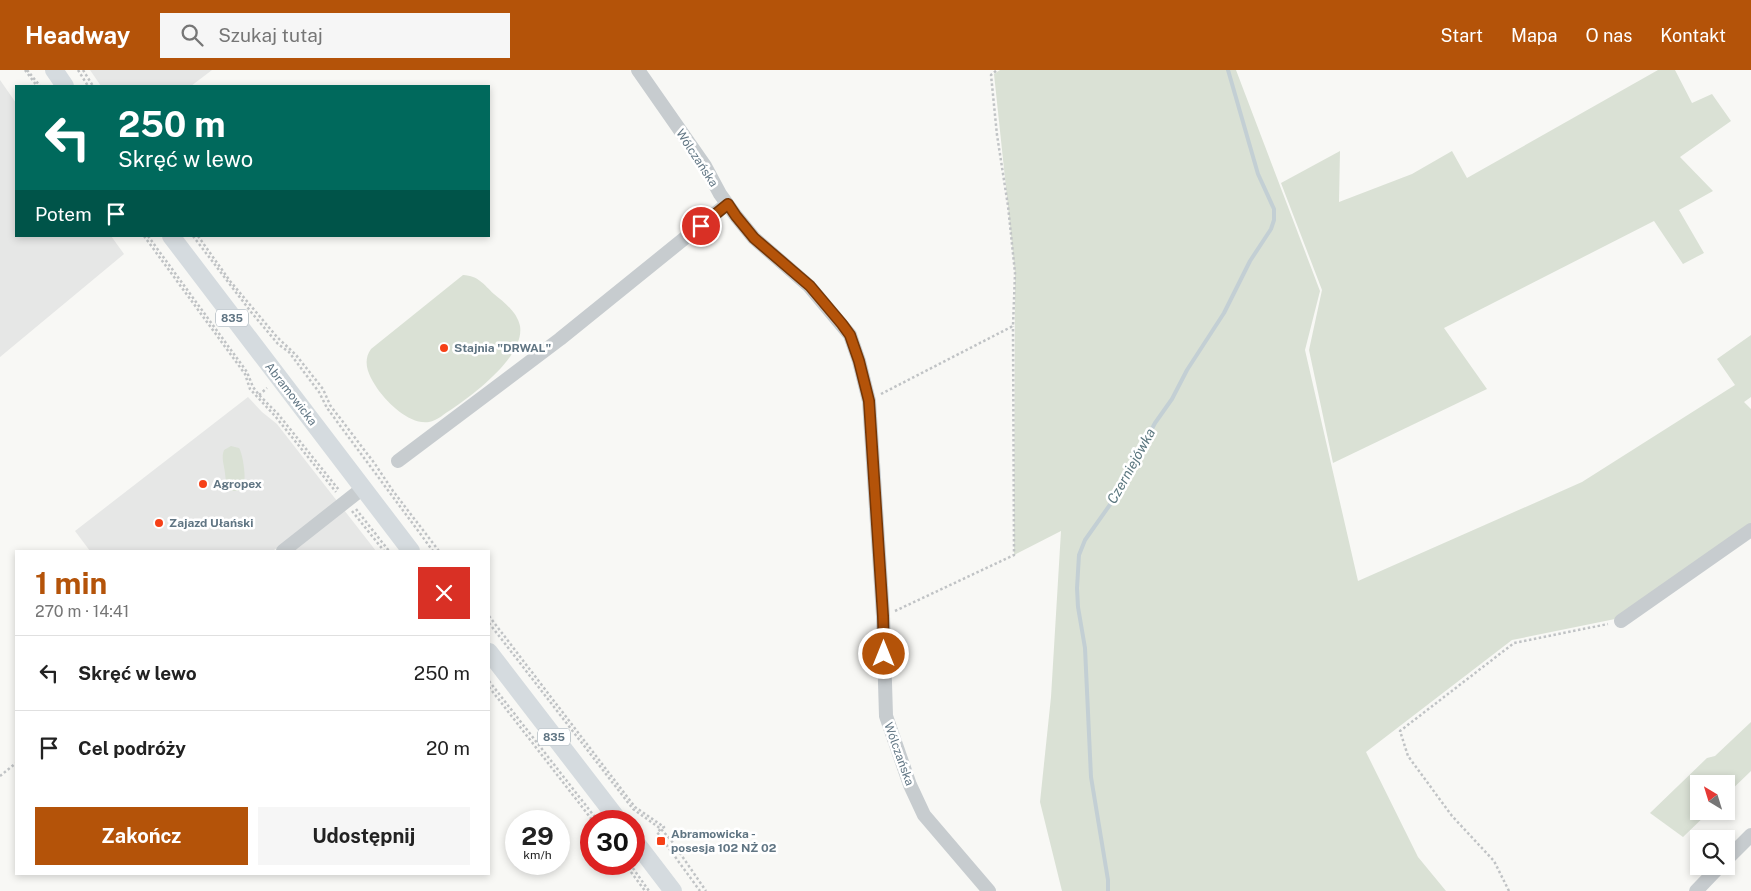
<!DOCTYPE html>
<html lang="pl">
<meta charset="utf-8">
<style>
body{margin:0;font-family:"Public Sans",sans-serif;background:#f6f6f6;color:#222;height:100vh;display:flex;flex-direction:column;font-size:19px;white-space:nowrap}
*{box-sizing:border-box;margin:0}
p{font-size:16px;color:#767676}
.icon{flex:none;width:28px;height:28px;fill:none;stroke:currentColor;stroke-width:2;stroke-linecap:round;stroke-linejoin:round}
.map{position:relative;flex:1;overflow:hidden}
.details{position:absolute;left:15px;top:480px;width:475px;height:325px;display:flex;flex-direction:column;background:#fff;border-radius:0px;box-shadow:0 2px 8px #0003}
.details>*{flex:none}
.banner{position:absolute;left:15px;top:15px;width:475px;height:152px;border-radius:0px;box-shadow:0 2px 8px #0003;background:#00695c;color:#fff;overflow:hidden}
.needle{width:32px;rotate:322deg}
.buttons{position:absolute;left:1690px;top:705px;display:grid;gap:10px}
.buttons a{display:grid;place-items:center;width:45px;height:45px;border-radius:0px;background:#fff;box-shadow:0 2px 8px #0003;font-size:25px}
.speed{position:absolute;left:505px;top:740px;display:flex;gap:10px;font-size:25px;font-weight:700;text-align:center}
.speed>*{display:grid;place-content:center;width:65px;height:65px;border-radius:50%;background:#fff;box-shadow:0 2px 8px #0003;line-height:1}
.speed small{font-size:12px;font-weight:400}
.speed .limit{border:8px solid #d22;background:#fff;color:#111}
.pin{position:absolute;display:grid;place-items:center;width:42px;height:42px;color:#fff;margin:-21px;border:2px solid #fff;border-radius:50%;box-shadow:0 1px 5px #0007}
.me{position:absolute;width:55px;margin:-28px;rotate:0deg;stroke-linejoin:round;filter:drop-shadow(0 0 4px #0008)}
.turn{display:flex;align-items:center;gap:18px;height:105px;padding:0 20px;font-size:22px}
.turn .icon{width:65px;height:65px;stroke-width:2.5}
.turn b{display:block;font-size:35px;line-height:42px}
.then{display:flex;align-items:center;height:48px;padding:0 20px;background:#0003;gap:10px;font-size:19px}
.round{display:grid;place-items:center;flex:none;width:52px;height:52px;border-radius:0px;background:#f6f6f6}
.headline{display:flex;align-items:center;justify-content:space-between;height:85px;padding:0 20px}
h1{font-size:30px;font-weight:700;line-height:38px;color:#b45309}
.primary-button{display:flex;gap:10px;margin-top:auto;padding:10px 20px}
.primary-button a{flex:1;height:58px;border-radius:0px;background:#b45309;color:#fff;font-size:20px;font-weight:700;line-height:58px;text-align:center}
.primary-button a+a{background:#f6f6f6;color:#222}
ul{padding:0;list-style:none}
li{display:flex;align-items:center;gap:15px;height:75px;padding:0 20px;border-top:1px solid #e0e0e0}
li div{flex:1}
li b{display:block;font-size:19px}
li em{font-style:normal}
header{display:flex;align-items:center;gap:30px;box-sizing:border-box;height:70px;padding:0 25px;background:#b45309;color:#fff}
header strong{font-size:24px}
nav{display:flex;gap:28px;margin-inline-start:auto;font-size:18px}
.search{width:350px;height:45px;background:#f6f6f6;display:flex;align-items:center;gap:12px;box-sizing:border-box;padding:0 18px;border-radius:0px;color:#767676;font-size:19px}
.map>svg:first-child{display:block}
</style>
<header>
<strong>Headway</strong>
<div class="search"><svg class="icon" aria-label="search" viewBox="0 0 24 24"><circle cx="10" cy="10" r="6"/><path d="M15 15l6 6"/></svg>Szukaj tutaj</div>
<nav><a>Start</a><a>Mapa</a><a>O nas</a><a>Kontakt</a></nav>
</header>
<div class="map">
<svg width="1751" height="821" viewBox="0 0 1751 821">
<rect width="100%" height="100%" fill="#f8f8f5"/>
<g fill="#e6e7e6">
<path d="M90,0H212L191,16H101Z"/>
<path d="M0,10L16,33V166H111L124,184L0,287Z"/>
<path d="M248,327L262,342L277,354L376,481H283L279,476L273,481H90L75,461Z"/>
</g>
<g fill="#dae1d5">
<path d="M1000,0H1236L1320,221L1305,280L1358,511L1582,412L1735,315L1717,289L1751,265V327L1744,332L1751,339V455L1620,548L1512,570L1366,682L1418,787L1446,821H1062L1040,732L1051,627L1061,461L1014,485L1015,203L994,4Z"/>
<path d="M1658,0H1675L1692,33L1712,24L1731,51L1680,87L1713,121L1679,140L1704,183L1683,194L1654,151L1444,258L1487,319L1333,393L1309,280L1322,220L1281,113L1340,81L1339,132L1412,104L1452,81L1467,108Z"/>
<path d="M463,205C479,206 483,214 494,224C505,233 517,242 520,256C525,286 474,324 452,339C445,343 437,351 429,352C410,355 389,334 379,321C370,308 361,293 371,279Z"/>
<path d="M231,376L239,378C243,384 247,411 243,417C242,419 239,421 236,421C226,422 226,411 225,403C224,395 221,387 224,380Z"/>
<path d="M1751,652V701L1726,725V714H1699V741H1710L1683,767L1650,743L1707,688L1715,686Z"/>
</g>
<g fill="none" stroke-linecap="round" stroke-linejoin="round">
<path stroke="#c3cfd4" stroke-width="4" d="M1108,821V810L1091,707L1085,578L1078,537L1077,518L1079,485L1085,470L1114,429L1155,353L1172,329L1187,300L1224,243L1250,191L1271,159L1274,150V139L1258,104L1228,0"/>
<g stroke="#c0c3c5" stroke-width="2.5" stroke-dasharray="2.5 2.5" stroke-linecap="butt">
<path d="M25,0L37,16"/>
<path d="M27,0L40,16"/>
<path d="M78,0L88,16"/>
<path d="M83,0L93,16"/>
<path d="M144,166L245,304L250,319L275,346L336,422"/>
<path d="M148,166L247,302L253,317L259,325L278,344L339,420"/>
<path d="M193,166L251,242L278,274L289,282L319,322L327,338L433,481"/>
<path d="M198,166L230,211L277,267L296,285L323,319L330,335L375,394L393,421L439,481"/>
<path d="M881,324L1013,256L1015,203L1008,136L997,65L991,5L997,0"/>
<path d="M259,325L267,318"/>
<path d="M356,439L389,481"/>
<path d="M352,441L384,481"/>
<path d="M895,541L1014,485L1013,256"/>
<path d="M489,546L635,737L664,757L657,762L700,821"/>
<path d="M489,553L633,739L661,759L671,770L706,821"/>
<path d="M489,611L598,751"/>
<path d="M489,617L593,751"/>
<path d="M0,706L16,693"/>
<path d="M625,794L645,821"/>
<path d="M630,794L649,821"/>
<path d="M1509,821L1494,791L1452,746L1408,686L1400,661L1514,573L1608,554"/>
</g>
<g stroke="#c7cccf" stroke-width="14">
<path d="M638,0L705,96L720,124L736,146L754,168L809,216L850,265L859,291L869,331L883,546L886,646L910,715L924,745L989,821"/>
<path d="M398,391L560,269L727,134"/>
<path d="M283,481L363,418"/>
<path d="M1621,551L1751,460"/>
<path d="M1726,790L1751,765"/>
<path d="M1696,821L1720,796"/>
</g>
<g stroke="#d5dbdf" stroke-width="18">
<path d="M54,0L65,16"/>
<path d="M171,166L411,481"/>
<path d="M489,582L619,751"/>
<path d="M634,770L673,821"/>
</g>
</g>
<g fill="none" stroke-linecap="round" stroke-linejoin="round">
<g stroke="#753606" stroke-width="12">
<path id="route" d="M701,156L728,134L736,146L754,168L810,216L842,254L850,265L859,291L869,331L883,546L884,584"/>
</g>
<use href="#route" stroke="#b45309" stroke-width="9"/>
</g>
<g fill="#f64017" stroke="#fff" stroke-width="2">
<circle cx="444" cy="278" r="5"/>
<circle cx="203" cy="414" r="5"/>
<circle cx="159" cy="453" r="5"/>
<rect x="656" y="766" width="10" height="10" rx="2.5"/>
</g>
<g text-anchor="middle" stroke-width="5" stroke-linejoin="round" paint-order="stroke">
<g fill="#fff" stroke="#909ea8" stroke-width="1">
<rect x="216" y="239.5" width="32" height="17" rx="4"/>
<rect x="538" y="658.5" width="32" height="17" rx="4"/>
</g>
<g font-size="11" font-weight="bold" fill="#607583">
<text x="232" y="252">835</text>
<text x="554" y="671">835</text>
</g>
<g font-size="12" fill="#607583" stroke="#fff">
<text transform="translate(697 88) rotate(57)" y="4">Wólczańska</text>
<text transform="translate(291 324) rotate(52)" y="4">Abramowicka</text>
<text transform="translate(899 684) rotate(70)" y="4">Wólczańska</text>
</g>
<g font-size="12" font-weight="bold" fill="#607583" stroke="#fff" text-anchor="start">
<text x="454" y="282">Stajnia "DRWAL"</text>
<text x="213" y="418">Agropex</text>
<text x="169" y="457">Zajazd Ułański</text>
<text x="671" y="768">Abramowicka -<tspan x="671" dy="14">posesja 102 NŻ 02</tspan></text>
</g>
<g font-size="14" font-style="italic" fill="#5a767e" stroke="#fff">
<text transform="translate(1131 396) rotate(-61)" y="5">Czerniejówka</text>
</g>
</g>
</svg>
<div class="buttons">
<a><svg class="needle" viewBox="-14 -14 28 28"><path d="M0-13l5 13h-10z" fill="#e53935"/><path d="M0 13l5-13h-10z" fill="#767676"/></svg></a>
<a><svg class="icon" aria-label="search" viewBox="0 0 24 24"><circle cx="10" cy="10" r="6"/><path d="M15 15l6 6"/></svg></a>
</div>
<div class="speed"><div>29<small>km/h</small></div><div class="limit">30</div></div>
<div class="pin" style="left:701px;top:156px;background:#d93025"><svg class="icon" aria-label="arrive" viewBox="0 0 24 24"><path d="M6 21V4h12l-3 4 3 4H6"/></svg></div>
<svg class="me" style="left:884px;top:584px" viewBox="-20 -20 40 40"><circle r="17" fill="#b45309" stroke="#fff" stroke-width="3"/><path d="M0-11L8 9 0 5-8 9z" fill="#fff"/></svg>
<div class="banner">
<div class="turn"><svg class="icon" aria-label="left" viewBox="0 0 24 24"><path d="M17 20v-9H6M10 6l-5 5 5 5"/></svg><div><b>250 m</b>Skręć w lewo</div></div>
<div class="then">Potem<svg class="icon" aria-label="arrive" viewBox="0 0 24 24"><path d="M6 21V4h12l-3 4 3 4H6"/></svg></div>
</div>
<section class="details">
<div class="headline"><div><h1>1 min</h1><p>270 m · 14:41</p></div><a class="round" style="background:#d93025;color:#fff"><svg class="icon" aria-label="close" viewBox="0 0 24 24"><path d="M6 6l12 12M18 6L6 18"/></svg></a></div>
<ul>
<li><svg class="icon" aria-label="left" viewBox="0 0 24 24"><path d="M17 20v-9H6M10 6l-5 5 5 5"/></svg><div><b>Skręć w lewo</b></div><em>250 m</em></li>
<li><svg class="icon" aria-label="arrive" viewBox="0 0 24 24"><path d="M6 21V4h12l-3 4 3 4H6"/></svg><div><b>Cel podróży</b></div><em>20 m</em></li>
</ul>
<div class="primary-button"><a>Zakończ</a><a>Udostępnij</a></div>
</section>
</div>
